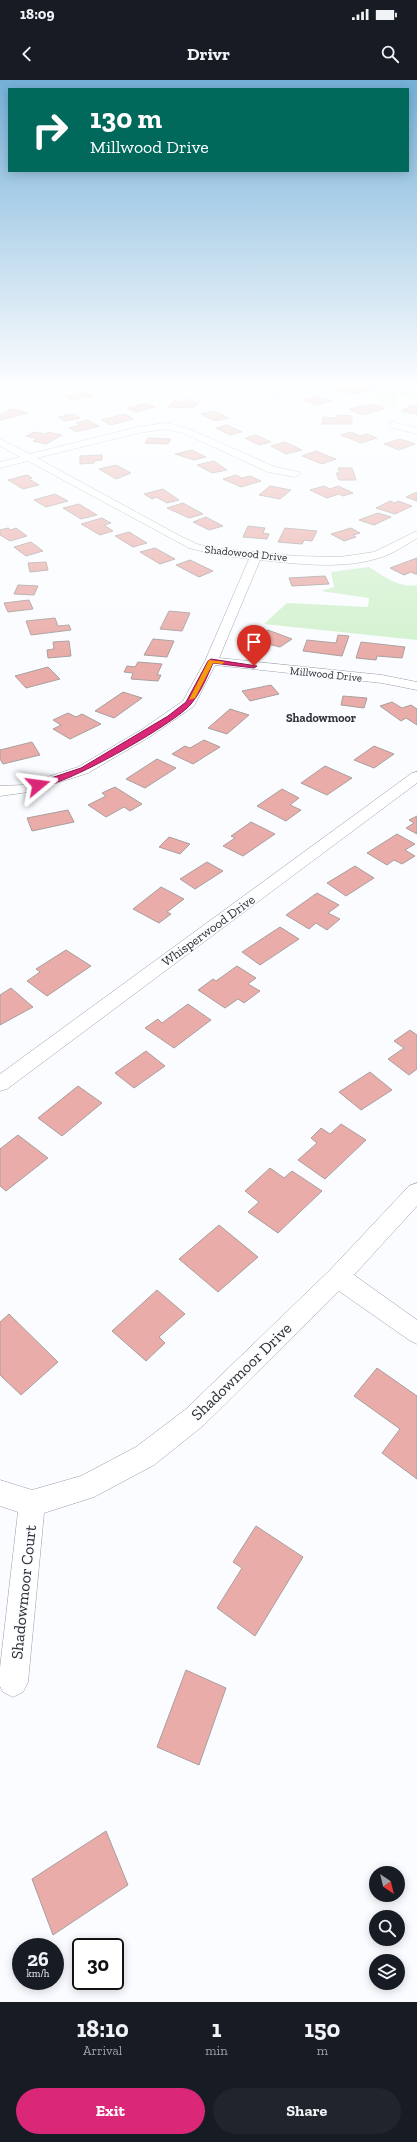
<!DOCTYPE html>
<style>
body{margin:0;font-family:"Zilla Slab",serif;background:#20242c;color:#f1f3f6;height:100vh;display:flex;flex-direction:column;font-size:15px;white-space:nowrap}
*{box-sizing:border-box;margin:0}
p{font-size:13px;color:#9ea1a6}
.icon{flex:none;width:22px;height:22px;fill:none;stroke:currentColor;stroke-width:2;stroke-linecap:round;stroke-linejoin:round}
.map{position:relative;height:1922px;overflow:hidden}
.panel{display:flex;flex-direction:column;background:#171b24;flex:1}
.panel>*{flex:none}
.top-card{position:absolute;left:8px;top:8px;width:401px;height:84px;border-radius:0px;box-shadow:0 2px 10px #0003;background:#00695c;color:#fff;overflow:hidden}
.needle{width:26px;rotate:145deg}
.fabs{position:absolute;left:369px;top:1786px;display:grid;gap:8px}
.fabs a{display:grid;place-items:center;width:36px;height:36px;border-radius:50%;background:#171b24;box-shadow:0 2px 10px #0003;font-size:20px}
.speed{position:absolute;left:12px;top:1858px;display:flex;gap:8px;font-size:20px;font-weight:700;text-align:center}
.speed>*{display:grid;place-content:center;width:52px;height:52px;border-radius:50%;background:#171b24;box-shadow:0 2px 10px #0003;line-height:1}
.speed small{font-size:10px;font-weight:400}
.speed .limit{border:2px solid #111;border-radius:6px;background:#fff;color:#111}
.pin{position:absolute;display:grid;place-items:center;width:34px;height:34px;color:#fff;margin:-41px -17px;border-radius:50% 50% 50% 0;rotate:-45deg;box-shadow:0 0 4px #0007}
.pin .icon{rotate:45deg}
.me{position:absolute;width:44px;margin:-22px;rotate:74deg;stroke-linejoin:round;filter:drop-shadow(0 0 3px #0008)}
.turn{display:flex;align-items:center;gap:14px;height:84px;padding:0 16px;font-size:18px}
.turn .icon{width:52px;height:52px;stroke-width:2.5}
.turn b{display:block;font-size:28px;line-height:34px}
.eta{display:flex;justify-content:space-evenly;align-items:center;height:68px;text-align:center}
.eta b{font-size:24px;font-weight:800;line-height:28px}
.action{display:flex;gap:8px;margin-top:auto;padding:8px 16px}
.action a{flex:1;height:46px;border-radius:24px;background:#db2777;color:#fff;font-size:16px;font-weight:800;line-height:46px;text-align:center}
.action a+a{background:#20242c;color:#f1f3f6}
.status{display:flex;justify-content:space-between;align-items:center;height:28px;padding:0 20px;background:#171b24;direction:ltr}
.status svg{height:11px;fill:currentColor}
header{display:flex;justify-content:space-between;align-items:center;height:52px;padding:0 16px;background:#171b24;font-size:18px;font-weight:800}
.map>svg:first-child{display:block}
</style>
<div class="status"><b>18:09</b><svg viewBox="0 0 49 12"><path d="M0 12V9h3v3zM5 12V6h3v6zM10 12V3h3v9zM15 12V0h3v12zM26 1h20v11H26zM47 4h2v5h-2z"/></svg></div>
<header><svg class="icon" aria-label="back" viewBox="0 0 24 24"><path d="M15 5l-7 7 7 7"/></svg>Drivr<svg class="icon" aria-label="search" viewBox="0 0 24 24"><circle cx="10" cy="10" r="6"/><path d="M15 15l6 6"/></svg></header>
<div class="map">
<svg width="417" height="1922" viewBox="0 0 417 1922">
<rect width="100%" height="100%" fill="#fafcff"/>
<g fill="#d2f1ce">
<path d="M389,308L417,315V320L395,314L397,327L384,326L375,313Z"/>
<path d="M369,487C382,495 400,509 417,505V560L264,544L287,523L368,527L369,518L321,511L334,507L331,492Z"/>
</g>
<g fill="#e9aca8" stroke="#a99f9e">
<path d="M322,306H387L353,314Z"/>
<path d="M84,312L92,316L72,320L65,316Z"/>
<path d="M317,316L332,321L318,325L303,320Z"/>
<path d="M185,319L199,323L193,328L168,327L174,321L182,322Z"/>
<path d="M147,323L155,327L135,332L127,328Z"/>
<path d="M367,325H376L385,329L362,335L349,329Z"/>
<path d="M412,325L417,326V334L401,331Z"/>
<path d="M11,329L23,331L21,332L28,333L0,340V335Z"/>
<path d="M215,331L228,338L215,341L201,334Z"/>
<path d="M73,334L80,338L65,341L58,337Z"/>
<path d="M125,334L134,339L110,345L101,340Z"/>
<path d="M337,335L352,336V344H322L323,337L337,338Z"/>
<path d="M87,340L99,346L77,352L69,348L80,345L76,343Z"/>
<path d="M227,345L242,352L230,355L216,348Z"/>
<path d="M34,352L45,354L48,352L62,355L46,364L33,361L38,359L26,356Z"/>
<path d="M351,352L360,356L367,354L377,358L361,363L341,355Z"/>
<path d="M256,355L271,362L259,365L245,358Z"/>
<path d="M148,358L171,359L168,364L145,363Z"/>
<path d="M400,359L415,364L399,370L384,364Z"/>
<path d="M285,362L302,370L286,374L271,366Z"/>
<path d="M192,370L206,377L194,380L175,374Z"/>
<path d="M316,371L336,379L322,384L302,376Z"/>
<path d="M102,375V380L94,381V383L80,384V376Z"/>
<path d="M214,381L227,390L212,393L197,385Z"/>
<path d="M116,385L131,393L116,399L99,389Z"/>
<path d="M338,388H352L356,400H339L336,393H340Z"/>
<path d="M27,395L32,398L29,399L39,405L23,409L8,400Z"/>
<path d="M236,395L242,398L250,396L261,401L241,407L223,399Z"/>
<path d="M270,406L291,410L280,419L259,415Z"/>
<path d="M324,406L330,409L338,406L353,413L343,416L339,414L327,418L310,410Z"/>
<path d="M163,409L179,420L167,423L156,417L152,419L144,414Z"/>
<path d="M417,412V421L406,417Z"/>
<path d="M55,414L68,421L46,427L34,420Z"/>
<path d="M390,421L395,423L398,421L412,426L395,434L376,428Z"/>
<path d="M183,423L203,434L189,438L167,428Z"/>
<path d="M79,424L97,435L81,439L63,428Z"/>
<path d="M378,433L391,437L374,445L359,440Z"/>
<path d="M206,437L223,446L209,450L193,442Z"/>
<path d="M102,438L111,443L104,445L113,451L100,455L81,444Z"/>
<path d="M248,446L265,448L263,453L269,454L267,459L243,457Z"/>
<path d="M8,448L11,450L16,448L27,456L10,461L0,455V450Z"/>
<path d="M285,448L317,451L312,461L304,460L302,464L278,462Z"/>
<path d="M351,448L360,453L353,455L356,457L344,461L331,454Z"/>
<path d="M129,452L147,463L133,467L115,456Z"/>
<path d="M31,462L43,471L26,476L14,467Z"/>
<path d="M155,468L175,479L160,484L140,472Z"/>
<path d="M417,478V494H415L411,492L404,495L390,488Z"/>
<path d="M190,480L213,491L199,497L176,485Z"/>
<path d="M46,482L48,490L30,492L28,483Z"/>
<path d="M325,496L329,504L292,506L289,498Z"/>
<path d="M18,505L38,506L34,515L14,514Z"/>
<path d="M29,520L33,529L8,532L4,523Z"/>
<path d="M169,531L190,533L182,551L160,549Z"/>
<path d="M55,538L58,546L69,545L71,550L31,555L26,541Z"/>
<path d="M268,550L292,559L280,567L253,560Z"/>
<path d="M338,555L349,556L342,576L303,571L307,560L336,563Z"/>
<path d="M153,559L174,561L167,577L144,575Z"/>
<path d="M69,561L71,576L48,578L47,570L54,569L53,562Z"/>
<path d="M361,562L405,567L402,578L377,576L376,580L356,578Z"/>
<path d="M138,582L162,584L157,595H161L158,601L131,599L133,593L124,592L127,586L135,587Z"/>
<path d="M48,587L60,599L26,608L15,596Z"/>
<path d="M271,605L279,614L250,621L242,611Z"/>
<path d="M123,612L142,618L114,638L95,631Z"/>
<path d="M343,616L367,618L364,628L341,625Z"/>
<path d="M392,622L402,628L411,625L417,629V645L406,638L401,641L380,626Z"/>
<path d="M230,629L249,635L227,654L208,648Z"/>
<path d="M68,633L76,637L82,634L101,644L70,659L53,649L61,645L53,640Z"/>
<path d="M204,660L220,667L193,684L172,674L185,666L190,668Z"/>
<path d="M32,662L40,675L3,684L0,679V670Z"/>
<path d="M374,666L394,674L374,688L354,680Z"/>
<path d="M157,679L176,688L145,708L126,699Z"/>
<path d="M325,686L352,698L327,715L301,703Z"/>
<path d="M115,707L142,724L130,731L124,727L106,737L88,725L106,716L102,713Z"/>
<path d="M282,709L299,718L290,725L301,730L286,741L257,726Z"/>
<path d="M68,730L74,742L32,751L27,738Z"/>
<path d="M417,736V754L406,748L414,743L409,740Z"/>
<path d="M251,742L275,754L243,776L223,766L235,758L231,756Z"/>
<path d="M397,754L415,764L405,770L415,776L402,784L394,780L387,785L367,773Z"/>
<path d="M169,757L190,764L180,774L159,767Z"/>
<path d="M207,782L223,791L195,809L180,799Z"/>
<path d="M355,786L374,798L346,816L327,803Z"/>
<path d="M161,807L184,819L167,832L171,834L159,843L133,829Z"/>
<path d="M317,813L339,825L328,833L340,839L327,850L316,843L309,849L286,835Z"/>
<path d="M280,847L299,859L260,885L242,872Z"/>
<path d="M66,870L91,886L47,916L27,901L40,892L36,889Z"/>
<path d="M237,886L256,898L248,904L260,911L244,923L238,919L225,928L198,910L213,899L216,901Z"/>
<path d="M11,908L33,927L0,945V915Z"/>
<path d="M188,924L211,940L174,968L145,948L158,939L162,943Z"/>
<path d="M410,950L417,955V989L409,995L388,979L404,968L394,961Z"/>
<path d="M146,971L165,986L134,1008L115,993Z"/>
<path d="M370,992L392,1010L361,1030L339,1012Z"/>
<path d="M78,1006L102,1023L62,1056L38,1038Z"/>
<path d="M341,1044L366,1060L325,1099L298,1080L317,1063L311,1058L321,1048L330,1054Z"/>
<path d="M18,1055L48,1078L6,1111L0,1106V1069Z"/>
<path d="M270,1088L284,1098L292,1091L322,1111L278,1153L248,1132L259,1122L245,1111Z"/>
<path d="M219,1145L258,1177L218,1212L179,1179Z"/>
<path d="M157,1210L185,1234L159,1257L165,1263L146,1281L112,1251Z"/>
<path d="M9,1234L58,1282L21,1315L0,1295V1242Z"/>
<path d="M377,1288L417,1316V1399L382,1373L400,1349L354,1316Z"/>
<path d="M256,1446L303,1477L255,1556L217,1528L242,1488L233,1482Z"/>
<path d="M186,1590L226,1608L199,1685L157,1667Z"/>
<path d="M106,1751L128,1805L53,1855L32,1799Z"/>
</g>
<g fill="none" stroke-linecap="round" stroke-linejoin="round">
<g stroke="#999ea6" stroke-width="5.5">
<path id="service" d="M413,306L408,308L417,311"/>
</g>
<g stroke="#999ea6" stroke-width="1">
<g id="minor">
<path d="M238,306H250L285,317L281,320Z"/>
<path d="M393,342L417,348V354L390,347V343Z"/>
<path d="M166,343L189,349L275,387L299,392L300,394L295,397L268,392L183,353L166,349L138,353L37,378L182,457L197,464L213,468L296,476L340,477L374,472L417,451V458C406,465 394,473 382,477C344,490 299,484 260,480L219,578L382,595L417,602V610L382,603L215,585L194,626L151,656L88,693L29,712L0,716V706L23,705L78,687L141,650L183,621L205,581L249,479L213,474L189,468L28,381L0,388V382L20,377L0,366V359L30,374L138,347Z"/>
<path d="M417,692V703L7,1009L0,1011V994L412,693Z"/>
<path d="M417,1103V1126L354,1195L417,1240V1264L409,1260L339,1211L204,1345L154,1385L94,1417L44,1433L28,1602L23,1612L13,1617L3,1612L0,1606V1588L18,1432L0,1426V1400L32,1410L81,1396L136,1367L186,1329L330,1190L409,1106Z"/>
</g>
</g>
<g stroke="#999ea6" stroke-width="1">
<path id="secondary" d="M6,306H22L21,308L0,313V307Z"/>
</g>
<use href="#service" stroke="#fff" stroke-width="5"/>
<use href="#minor" fill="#fff" fill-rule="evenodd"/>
<use href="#secondary" fill="#e8e4c7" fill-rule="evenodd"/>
</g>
<linearGradient id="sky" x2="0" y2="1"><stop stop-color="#75b0d8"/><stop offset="0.53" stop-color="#fdfeff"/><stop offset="1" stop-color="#fdfeff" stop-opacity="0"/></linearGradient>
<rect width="417" height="575" fill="url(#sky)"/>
<path fill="#db2777" stroke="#8e194d" d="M211,579L257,586L254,588L213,583C207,597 201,612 191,624C176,643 59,710 36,707V703L81,688L168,636L186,622L208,581Z"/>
<path fill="#f59e0b" d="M209,580L225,582L222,584L213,583L195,618L189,620Z"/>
<g text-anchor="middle" stroke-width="3" stroke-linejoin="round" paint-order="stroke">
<g font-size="11" fill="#2c2e31" stroke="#fafcff">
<text transform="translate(246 473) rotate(6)" y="4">Shadowood Drive</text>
<text transform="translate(326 594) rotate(6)" y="4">Millwood Drive</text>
</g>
<g font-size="12" font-weight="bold" fill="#31353b" stroke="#fafcff">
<text x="321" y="642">Shadowmoor</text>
</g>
<g font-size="13" fill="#2c2e31" stroke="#fafcff">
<text transform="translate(208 850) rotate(-36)" y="5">Whisperwood Drive</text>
</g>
<g font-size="16" fill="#2c2e31" stroke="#fafcff">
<text transform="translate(241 1291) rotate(-44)" y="6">Shadowmoor Drive</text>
<text transform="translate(23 1512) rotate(-84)" y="6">Shadowmoor Court</text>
</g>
</g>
</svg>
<div class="fabs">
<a><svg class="needle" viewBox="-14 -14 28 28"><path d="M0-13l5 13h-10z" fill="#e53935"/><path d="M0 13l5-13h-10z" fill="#9ea1a6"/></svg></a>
<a><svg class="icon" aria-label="search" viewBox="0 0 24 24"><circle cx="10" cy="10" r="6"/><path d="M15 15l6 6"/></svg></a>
<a><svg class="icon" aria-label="layers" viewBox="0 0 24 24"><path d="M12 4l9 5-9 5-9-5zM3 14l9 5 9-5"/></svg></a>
</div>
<div class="speed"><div>26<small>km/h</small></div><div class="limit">30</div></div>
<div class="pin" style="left:254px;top:586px;background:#d93025"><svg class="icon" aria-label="arrive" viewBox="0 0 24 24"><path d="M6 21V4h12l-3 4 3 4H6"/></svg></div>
<svg class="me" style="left:38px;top:705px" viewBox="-20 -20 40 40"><path d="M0-17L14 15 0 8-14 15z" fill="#db2777" stroke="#fff" stroke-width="4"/></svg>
<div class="top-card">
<div class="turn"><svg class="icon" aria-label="right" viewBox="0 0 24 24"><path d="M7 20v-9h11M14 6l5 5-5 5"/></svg><div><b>130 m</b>Millwood Drive</div></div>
</div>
</div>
<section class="panel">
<div class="eta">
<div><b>18:10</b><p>Arrival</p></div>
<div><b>1</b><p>min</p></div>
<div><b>150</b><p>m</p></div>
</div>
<div class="action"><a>Exit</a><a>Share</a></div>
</section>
